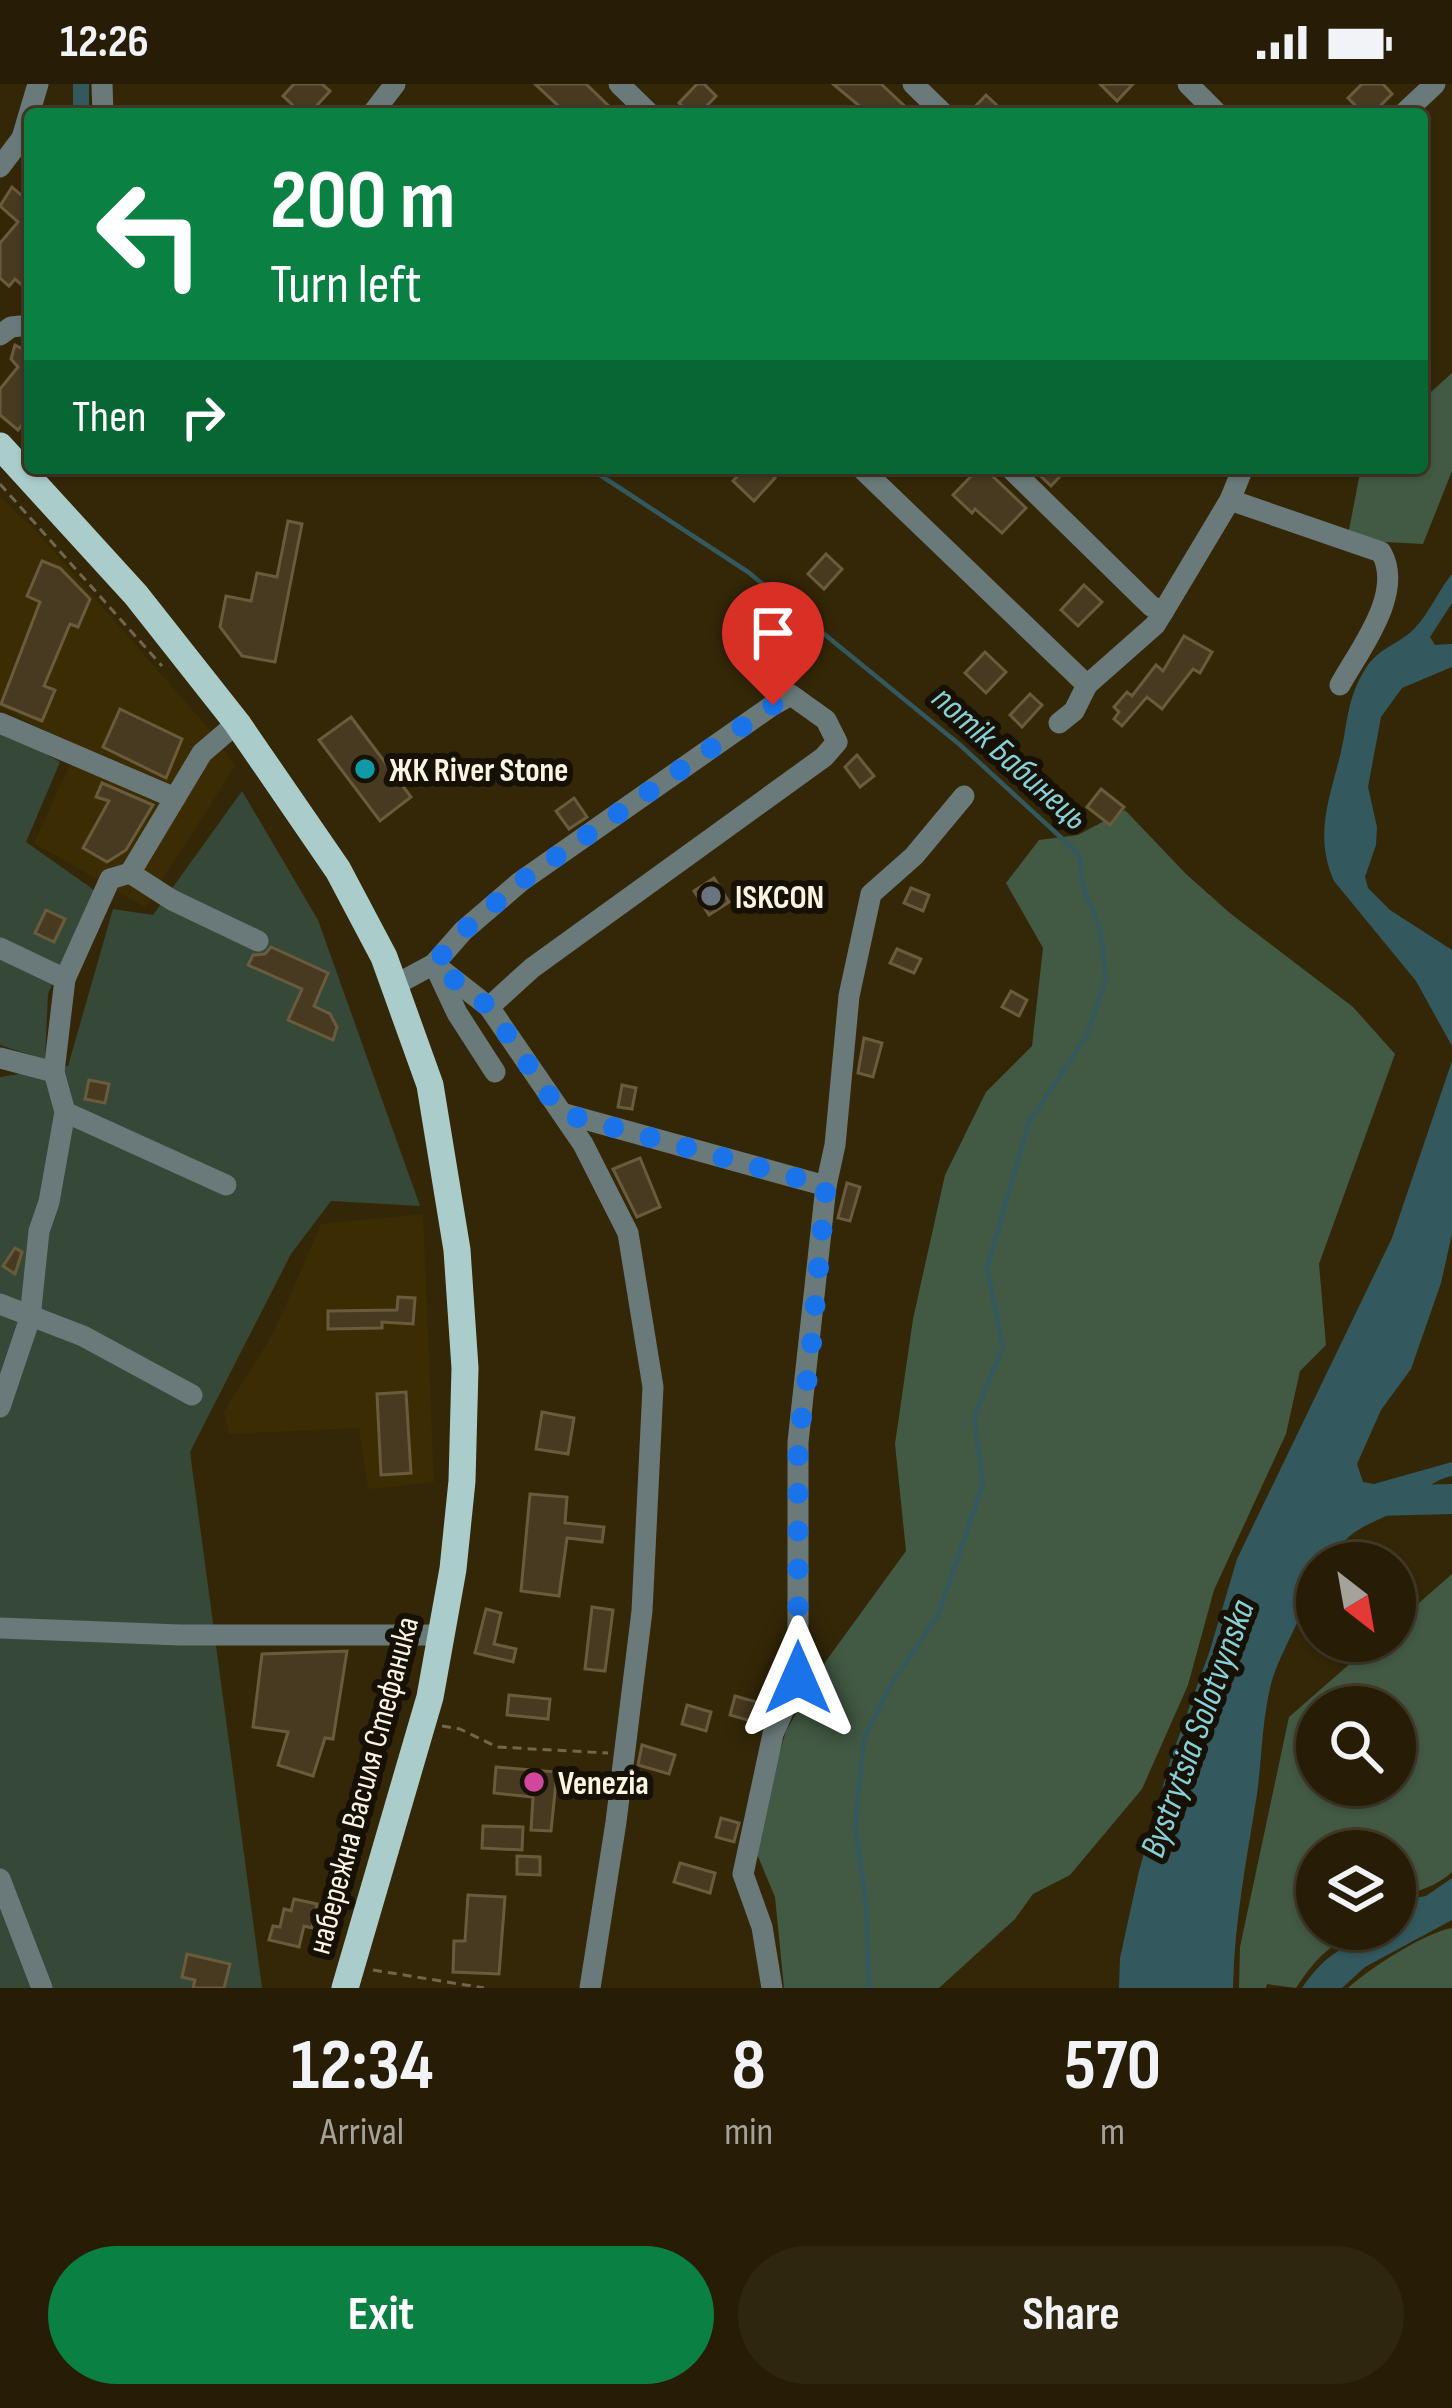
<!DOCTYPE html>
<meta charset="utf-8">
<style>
body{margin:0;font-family:"Sofia Sans Condensed",sans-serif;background:#2f2610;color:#f1f3f6;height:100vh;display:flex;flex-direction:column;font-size:45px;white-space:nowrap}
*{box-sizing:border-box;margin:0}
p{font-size:39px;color:#a4a29b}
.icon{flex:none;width:66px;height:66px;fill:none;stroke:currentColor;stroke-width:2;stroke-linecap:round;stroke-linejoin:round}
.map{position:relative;height:1904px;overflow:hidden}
.side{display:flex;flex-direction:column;background:#271d06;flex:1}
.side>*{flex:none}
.banner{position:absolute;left:24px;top:24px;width:1404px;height:366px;border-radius:12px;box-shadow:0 3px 9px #0004,0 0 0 3px #433b28;background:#0b8043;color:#fff;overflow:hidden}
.needle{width:78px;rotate:149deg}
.buttons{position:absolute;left:1296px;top:1458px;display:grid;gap:24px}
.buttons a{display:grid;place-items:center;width:120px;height:120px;border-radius:50%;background:#271d06;box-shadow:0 3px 9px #0004,0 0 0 3px #433b28;font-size:60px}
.pin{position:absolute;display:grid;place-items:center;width:102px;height:102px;color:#fff;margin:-123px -51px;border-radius:50% 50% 50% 0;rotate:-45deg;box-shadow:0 0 12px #0007}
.pin .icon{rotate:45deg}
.me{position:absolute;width:132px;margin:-66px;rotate:0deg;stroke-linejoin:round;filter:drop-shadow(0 0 9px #0008)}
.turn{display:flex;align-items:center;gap:42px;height:252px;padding:0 48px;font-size:54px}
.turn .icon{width:156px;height:156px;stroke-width:2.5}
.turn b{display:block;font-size:84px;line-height:102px}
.then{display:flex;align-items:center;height:114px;padding:0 48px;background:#0003;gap:24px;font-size:45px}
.eta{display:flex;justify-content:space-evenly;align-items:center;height:204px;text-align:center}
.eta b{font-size:72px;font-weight:700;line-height:84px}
.button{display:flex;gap:24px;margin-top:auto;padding:24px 48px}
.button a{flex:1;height:138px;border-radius:72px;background:#0b8043;color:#fff;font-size:48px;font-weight:700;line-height:138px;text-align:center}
.button a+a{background:#2f2610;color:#f1f3f6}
.status{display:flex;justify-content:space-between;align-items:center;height:84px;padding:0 60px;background:#271d06;direction:ltr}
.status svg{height:33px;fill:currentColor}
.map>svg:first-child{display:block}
</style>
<div class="status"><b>12:26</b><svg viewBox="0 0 49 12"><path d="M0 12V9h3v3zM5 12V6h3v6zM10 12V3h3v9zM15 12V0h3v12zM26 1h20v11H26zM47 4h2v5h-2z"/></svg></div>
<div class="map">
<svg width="1452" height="1904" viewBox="0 0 1452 1904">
<rect width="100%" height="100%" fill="#342708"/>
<g fill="#3c2c03">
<path d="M0,413L35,446L208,644L235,682L145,823L34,759L78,663L0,623Z"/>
<path d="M423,1130L434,1398L368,1405L359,1344L229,1350L224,1328L273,1250L321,1140Z"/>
</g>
<g fill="#364837">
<path d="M0,643L60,678L26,758L94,806L48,910L45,976L0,961Z"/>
<path d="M242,707L318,836L420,1122L331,1117L291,1170L190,1368L262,1904H0V993L68,982L113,825L153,831Z"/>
</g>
<g fill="#425944" fill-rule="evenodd">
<path d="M1452,289V387L1423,460L1347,456L1361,384H1422V316Z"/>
<path d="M1125,726L1186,790L1231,830L1353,923L1395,970L1319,1180L1326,1261L1300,1287L1286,1350L1214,1506L1188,1601L1142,1705L1070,1791L1033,1810L1015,1835L939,1904H784L775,1813L752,1758L786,1647L826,1577L906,1467L895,1360L913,1235L945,1091L986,1008L1032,962L1043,864L1006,799L1039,756L1078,751Z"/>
<path d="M1452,1490V1788C1430,1808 1412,1805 1395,1818V1767H1317V1845H1367L1366,1849C1361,1853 1354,1853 1348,1855C1326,1861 1308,1886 1296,1904L1267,1900L1266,1904H1239L1240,1863L1289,1633L1376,1557H1395V1540ZM1317,1623H1395V1701H1317Z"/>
<path d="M1452,1844V1904H1348C1368,1885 1426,1848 1452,1844Z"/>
</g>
<g fill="#33595e">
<path d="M1452,490V519L1430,553L1435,561L1452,560V583L1402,604L1381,633L1368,703L1377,743L1376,761L1365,793L1368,804L1390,826L1452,866V962L1416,897L1334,797C1314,752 1329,716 1340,672C1348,639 1346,615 1366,584C1379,563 1400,560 1415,544C1430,528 1438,507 1452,490Z"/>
<path d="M1452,977V1150L1441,1199L1411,1285L1381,1326L1357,1380L1363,1398L1374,1400L1452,1378V1392C1429,1397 1423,1410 1404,1422C1367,1445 1356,1437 1327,1479H1317C1317,1511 1281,1563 1271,1600C1262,1636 1262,1673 1257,1710C1247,1774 1234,1839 1233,1904H1119L1120,1874L1139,1787L1171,1674L1210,1566L1237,1475L1392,1154Z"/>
<path d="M1452,1794V1836L1365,1883L1342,1904H1302C1318,1881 1336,1862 1364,1858L1373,1845H1395V1825L1402,1816L1426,1812Z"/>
</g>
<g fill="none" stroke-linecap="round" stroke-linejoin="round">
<path stroke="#33595e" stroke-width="4.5" d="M573,384L600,391L748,488L959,660L1079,770L1084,806L1100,844L1106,895L1088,949L1029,1038L987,1184L1003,1263L974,1333L983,1400L938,1531L890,1602L864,1654L855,1742L866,1819L869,1904"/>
<path stroke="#33595e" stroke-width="16" d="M81,30V0"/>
<path stroke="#33595e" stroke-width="30" d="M1374,1417L1452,1415"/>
</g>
<g fill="#473a20" stroke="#6b5b3d" stroke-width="3">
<path d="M294,0H322L330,7L309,30H302L283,12Z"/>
<path d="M535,0H586L617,30H567Z"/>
<path d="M697,0H704L716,12L699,30H691L679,19Z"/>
<path d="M833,0H881L913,30H869Z"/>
<path d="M1100,0H1133L1117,17Z"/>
<path d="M1362,0H1383L1392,10L1372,30H1364L1348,14Z"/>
<path d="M986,11L1006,30H968Z"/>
<path d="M12,103L30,119V208L15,195L9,202L0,194V159L18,138L0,122Z"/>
<path d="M15,261L30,269V331L18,346L0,331V305L18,283L11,275Z"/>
<path d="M745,384H764L775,394L754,417L733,397Z"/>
<path d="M979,384H984L1026,424L1002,449L975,425L972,429L953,411Z"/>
<path d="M1032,384H1068L1051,402Z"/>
<path d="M288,437L302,440L275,578L242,572L220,543L226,512L251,517L257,489L277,493Z"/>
<path d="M826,470L842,485L824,505L808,490Z"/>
<path d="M42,477L60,484L90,515L78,543L70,540L44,602L55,606L42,637L1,620L40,518L27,512Z"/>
<path d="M1084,501L1102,518L1078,542L1061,526Z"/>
<path d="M1184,552L1212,568L1200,589L1193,585L1162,625L1147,613L1122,642L1114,635L1119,628L1114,623L1127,608L1132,612L1156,581L1163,587Z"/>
<path d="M985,568L1006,588L986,609L965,589Z"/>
<path d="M1030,610L1042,621L1022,643L1010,631Z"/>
<path d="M120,625L182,655L166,694L103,663Z"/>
<path d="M351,633L411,713L380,737L319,656Z"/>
<path d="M857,671L874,692L860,703L845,683Z"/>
<path d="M102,699L153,721L126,766L107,778L83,764L109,717L96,713Z"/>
<path d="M1101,705L1124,723L1110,741L1087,723Z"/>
<path d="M574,714L587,733L569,745L556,727Z"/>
<path d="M714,794L729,818L709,831L694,807Z"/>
<path d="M911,804L929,811L923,827L904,819Z"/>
<path d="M46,826L65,835L54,858L35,849Z"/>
<path d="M271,863L328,889L314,922L330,930L337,943L333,956L288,936L302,905L248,881L253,871L265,870Z"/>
<path d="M897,865L921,875L914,889L890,879Z"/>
<path d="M1011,907L1027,916L1019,932L1002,923Z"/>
<path d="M864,954L882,959L873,993L858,989Z"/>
<path d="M89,996L109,1000L105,1019L85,1015Z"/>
<path d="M622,1001L636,1004L632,1025L618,1023Z"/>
<path d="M640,1074L660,1123L637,1133L613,1085Z"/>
<path d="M847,1099L860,1103L850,1137L838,1134Z"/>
<path d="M15,1164L22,1168L15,1190L3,1182Z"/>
<path d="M398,1213L415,1214L413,1240L382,1238V1244L328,1245V1227L397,1226Z"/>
<path d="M406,1308L411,1389L381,1391L377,1310Z"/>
<path d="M542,1328L574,1334L568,1370L536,1365Z"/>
<path d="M530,1410L567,1413L565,1439L604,1443L602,1458L567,1454L559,1512L521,1507Z"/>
<path d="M592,1523L613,1526L605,1587L585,1585Z"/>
<path d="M486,1525L501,1529L494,1560L516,1565L513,1578L475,1569Z"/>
<path d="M347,1567L333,1655L325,1654L313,1692L278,1681L288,1648L253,1643L262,1570Z"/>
<path d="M509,1611L550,1615L548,1635L507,1631Z"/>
<path d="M735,1612L760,1619L754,1638L730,1631Z"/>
<path d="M687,1621L711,1628L706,1647L682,1640Z"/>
<path d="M642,1661L675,1671L669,1690L638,1681Z"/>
<path d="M496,1683L557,1688L551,1747L531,1746L533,1713L494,1709Z"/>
<path d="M721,1734L739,1739L734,1758L716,1753Z"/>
<path d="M483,1742L523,1743L522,1766L482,1764Z"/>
<path d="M517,1772L540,1773V1791L517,1790Z"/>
<path d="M680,1779L715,1789L710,1809L674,1798Z"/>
<path d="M468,1811L505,1813L499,1890L453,1888L454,1857H465Z"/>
<path d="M294,1815L317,1820L312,1844L304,1842L299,1863L269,1856L273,1842L280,1843L284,1825L291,1827Z"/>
<path d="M187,1870L230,1880L224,1904H193L195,1896L182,1893Z"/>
</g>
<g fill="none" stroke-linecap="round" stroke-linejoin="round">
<g stroke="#72674c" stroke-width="3" stroke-dasharray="9 6" stroke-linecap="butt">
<path d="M0,400L162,582"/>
<path d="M442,1642L460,1645L497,1663L608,1669"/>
<path d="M373,1886L484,1904"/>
</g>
<g stroke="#6a7a7a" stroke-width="21">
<path d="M102,0L103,30"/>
<path d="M619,0L650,30"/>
<path d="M913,0L944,30"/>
<path d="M1188,0L1218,30"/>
<path d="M372,30L395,0"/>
<path d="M1403,30L1435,0"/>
<path d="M0,83L22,54L38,0"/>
<path d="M0,251L11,243L30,241"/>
<path d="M861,384L1087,601L1074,627L1059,639"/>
<path d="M1010,384L1151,522L1163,528L1230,416L1243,384"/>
<path d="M1230,416L1381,468C1405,509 1359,566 1340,601"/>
<path d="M1087,601L1155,541L1163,528"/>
<path d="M0,639L175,714"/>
<path d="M130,789L172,816L258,857"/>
<path d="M0,864L65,895"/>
<path d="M395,901L434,880L489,923L583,1060L628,1149L653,1303L642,1527L616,1738L590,1904"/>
<path d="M489,923L532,884L824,673L837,658L826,636L791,611L773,621L520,798L463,847L434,880L457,929L495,988"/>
<path d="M0,974L54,988"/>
<path d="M65,1028L226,1101"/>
<path d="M562,1029L826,1102"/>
<path d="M0,1220L83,1252L192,1311"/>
<path d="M0,1323L30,1234L39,1147L49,1118L65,1028L54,988L65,895L110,795L130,789L202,669L237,639"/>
<path d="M0,1544L180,1551H441"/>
<path d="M0,1795L42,1904"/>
<path d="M772,1904L762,1843L743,1790L773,1650L798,1594V1358L826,1102L835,1061L849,912L871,810L914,772L964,712"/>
</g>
<path stroke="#aacdcb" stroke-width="27" d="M0,362L136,511L237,639L338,786L384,873L430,1001L457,1166L465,1284L462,1397L453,1485L430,1613L345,1904"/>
</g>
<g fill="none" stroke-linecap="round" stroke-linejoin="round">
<path stroke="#1a73e8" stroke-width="21" stroke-dasharray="0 37.8" d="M773,621L520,798L463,847L434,880L489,923L561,1029L826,1102L810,1276L798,1358V1594"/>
</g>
<circle fill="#0f9aa8" stroke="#171105" stroke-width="4.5" cx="365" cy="685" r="12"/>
<circle fill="#6b7280" stroke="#171105" stroke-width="4.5" cx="711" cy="812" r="12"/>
<circle fill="#d1479c" stroke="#171105" stroke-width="4.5" cx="534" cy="1698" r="12"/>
<g text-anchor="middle" stroke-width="12" stroke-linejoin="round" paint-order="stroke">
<g font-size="33" font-weight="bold" fill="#fcf4e2" stroke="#171105" text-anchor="start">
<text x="389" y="697">ЖК River Stone</text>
<text x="735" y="824">ISKCON</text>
<text x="558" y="1710">Venezia</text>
</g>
<g font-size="33" fill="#fcf4e2" stroke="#171105">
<text transform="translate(362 1701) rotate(-75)" y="12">набережна Василя Стефаника</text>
</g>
<g font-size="36" font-style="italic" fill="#86d0d9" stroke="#171105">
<text transform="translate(1011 673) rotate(42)" y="13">потік Бабинець</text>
<text transform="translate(1196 1644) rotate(-70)" y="13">Bystrytsia Solotvynska</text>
</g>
</g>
</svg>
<div class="buttons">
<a><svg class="needle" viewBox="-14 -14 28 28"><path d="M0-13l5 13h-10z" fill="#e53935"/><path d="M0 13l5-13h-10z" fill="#a4a29b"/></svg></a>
<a><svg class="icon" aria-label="search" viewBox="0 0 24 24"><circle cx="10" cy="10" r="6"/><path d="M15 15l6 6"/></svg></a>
<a><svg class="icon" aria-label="layers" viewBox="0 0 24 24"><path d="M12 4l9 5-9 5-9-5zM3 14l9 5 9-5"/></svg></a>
</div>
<div class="pin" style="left:773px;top:621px;background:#d93025"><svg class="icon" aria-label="arrive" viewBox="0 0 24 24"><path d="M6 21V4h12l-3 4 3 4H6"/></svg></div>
<svg class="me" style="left:798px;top:1594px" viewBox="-20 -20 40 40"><path d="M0-17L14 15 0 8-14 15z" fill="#1a73e8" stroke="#fff" stroke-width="4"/></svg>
<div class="banner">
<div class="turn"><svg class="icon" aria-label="left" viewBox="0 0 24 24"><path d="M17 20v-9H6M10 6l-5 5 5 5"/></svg><div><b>200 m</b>Turn left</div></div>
<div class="then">Then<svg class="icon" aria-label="right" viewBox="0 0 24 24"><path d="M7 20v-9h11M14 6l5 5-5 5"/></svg></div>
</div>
</div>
<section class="side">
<div class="eta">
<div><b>12:34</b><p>Arrival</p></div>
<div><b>8</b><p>min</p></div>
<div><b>570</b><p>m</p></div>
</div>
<div class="button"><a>Exit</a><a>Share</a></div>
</section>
